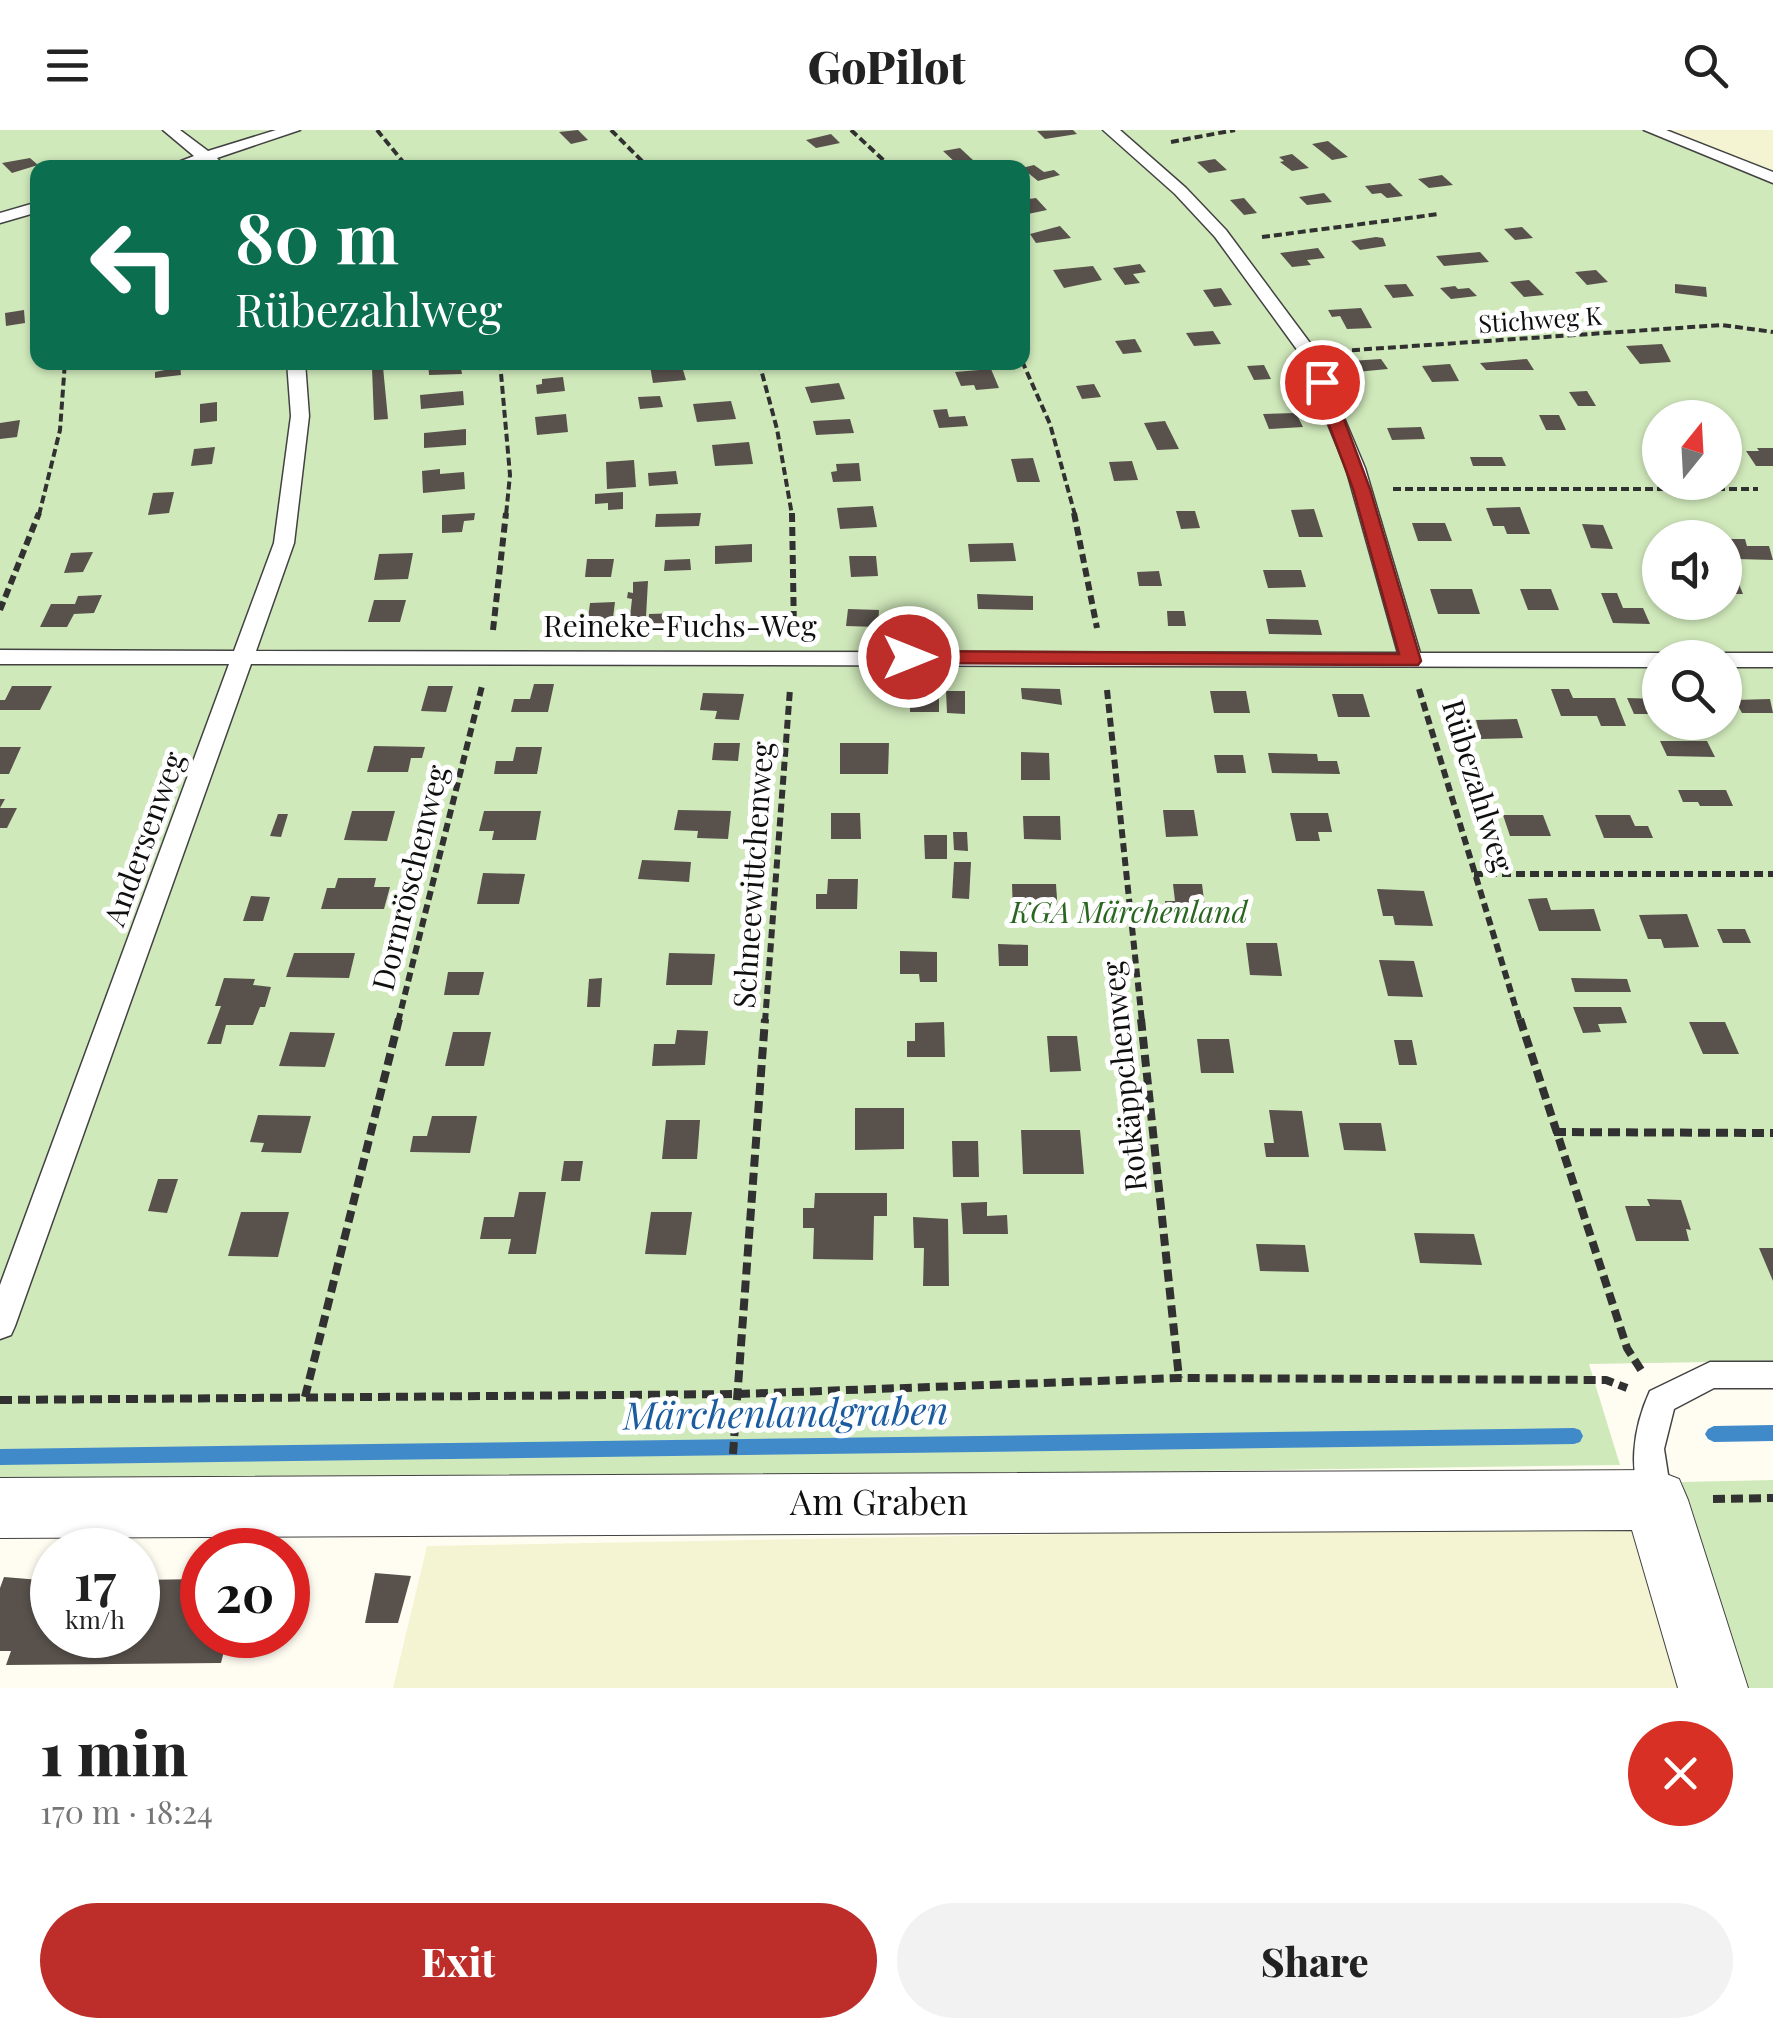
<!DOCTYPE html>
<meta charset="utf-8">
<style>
body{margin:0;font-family:"Playfair Display",serif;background:#f2f2f2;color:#222;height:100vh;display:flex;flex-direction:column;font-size:38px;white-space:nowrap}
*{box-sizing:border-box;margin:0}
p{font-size:32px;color:#767676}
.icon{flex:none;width:55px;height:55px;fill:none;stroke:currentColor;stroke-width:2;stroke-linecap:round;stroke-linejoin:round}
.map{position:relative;height:1558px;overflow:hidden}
.side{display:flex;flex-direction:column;background:#fff;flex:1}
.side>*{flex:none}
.banner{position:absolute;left:30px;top:30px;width:1000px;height:210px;border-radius:20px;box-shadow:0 2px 8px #0004;background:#0b6e4f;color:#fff;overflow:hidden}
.needle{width:65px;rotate:18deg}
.fabs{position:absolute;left:1642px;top:270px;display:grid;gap:20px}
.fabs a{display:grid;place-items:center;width:100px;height:100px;border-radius:50%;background:#fff;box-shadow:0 2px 8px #0004;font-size:50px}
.speed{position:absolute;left:30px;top:1398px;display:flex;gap:20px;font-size:50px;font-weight:700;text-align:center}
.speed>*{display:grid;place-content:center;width:130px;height:130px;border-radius:50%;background:#fff;box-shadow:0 2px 8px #0004;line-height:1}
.speed small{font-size:25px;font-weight:400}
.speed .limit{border:15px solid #d22;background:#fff;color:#111}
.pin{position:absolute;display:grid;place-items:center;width:85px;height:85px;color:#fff;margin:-42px;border:5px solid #fff;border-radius:50%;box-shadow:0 2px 10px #0007}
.me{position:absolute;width:110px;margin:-55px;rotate:90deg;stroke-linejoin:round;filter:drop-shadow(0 0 8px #0008)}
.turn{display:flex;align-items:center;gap:35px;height:210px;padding:0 40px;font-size:45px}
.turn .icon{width:130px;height:130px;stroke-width:2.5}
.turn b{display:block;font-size:70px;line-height:85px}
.round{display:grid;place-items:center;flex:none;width:105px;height:105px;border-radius:52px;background:#f2f2f2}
.overview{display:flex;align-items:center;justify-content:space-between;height:170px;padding:0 40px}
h1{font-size:60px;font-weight:800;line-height:75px}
.primary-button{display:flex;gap:20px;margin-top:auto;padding:20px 40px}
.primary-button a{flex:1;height:115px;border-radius:60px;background:#bd2d29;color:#fff;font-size:40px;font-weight:800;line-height:115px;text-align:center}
.primary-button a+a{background:#f2f2f2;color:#222}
header{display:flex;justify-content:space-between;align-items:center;height:130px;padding:0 40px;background:#fff;font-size:45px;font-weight:800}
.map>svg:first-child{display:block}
</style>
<header><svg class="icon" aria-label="menu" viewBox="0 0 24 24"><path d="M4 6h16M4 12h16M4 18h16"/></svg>GoPilot<svg class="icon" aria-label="search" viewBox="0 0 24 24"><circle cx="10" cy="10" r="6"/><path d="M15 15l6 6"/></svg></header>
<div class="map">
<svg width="1773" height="1558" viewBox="0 0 1773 1558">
<rect width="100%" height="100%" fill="#fffdf2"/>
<g fill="#f4f4d2">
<path d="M1665,0H1773V40L1725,23Z"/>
<path d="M1650,1393L1698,1558H393L427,1416Z"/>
</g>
<g fill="#d0e9bb" fill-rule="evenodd">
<path d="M0,0H1665L1773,40V1231L1589,1234L1620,1335L0,1358ZM38,38H1022V232H38ZM1660,288H1725V352H1660ZM1660,408H1725V472H1660ZM1660,528H1725V592H1660Z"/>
<path d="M1773,1350V1558H1741L1682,1352Z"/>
</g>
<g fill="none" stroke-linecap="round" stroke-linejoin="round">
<g fill="#408aca" fill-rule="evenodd">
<path d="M1773,1295V1311L1714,1312L1708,1309L1705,1304L1708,1299L1714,1296Z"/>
<path d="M1574,1298L1580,1300L1583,1306L1580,1312L1574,1314L0,1335V1319Z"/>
</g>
</g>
<g fill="#58514c">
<path d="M578,0L588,10L571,14L559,2Z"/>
<path d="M1073,0L1077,4L1045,9L1037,1Z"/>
<path d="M831,4L840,13L816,18L806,10Z"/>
<path d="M1328,11L1348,27L1332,30L1312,14Z"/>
<path d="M960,18L974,31L957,34L943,21Z"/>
<path d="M1292,24L1309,38L1292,41L1280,32L1284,31L1279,27Z"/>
<path d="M30,28L38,35L12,43L2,33Z"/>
<path d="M1215,29L1227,40L1209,43L1197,32Z"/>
<path d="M1034,35L1044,42L1054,40L1060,45L1038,51L1022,38Z"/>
<path d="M1442,45L1453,55L1429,58L1418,49Z"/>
<path d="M1390,53L1403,66L1387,68L1381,63L1372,64L1365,56Z"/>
<path d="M1324,63L1332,72L1307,75L1299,67Z"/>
<path d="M1036,68L1047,80L1028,84L1022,70Z"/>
<path d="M1244,68L1257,83L1244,85L1230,70Z"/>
<path d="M1060,96L1071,108L1036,113L1030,104Z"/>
<path d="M1522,97L1533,108L1515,110L1504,99Z"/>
<path d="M1376,107L1383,108L1386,116L1360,120L1351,111Z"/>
<path d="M1318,118L1325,128L1307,130L1311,135L1292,137L1280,123Z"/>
<path d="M1480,122L1489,132L1444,136L1436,126Z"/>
<path d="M1140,134L1146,142L1133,144L1140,153L1125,155L1113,138Z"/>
<path d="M1093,136L1102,150L1064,158L1053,140Z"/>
<path d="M1596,140L1608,152L1587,155L1575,142Z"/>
<path d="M1529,150L1544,165L1524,167L1510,152Z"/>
<path d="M1406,154L1414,166L1393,168L1384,155Z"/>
<path d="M1675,154L1706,157L1707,167L1675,163Z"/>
<path d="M1455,156L1458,159L1469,158L1477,166L1451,169L1440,158Z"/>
<path d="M1221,158L1232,175L1214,177L1203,160Z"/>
<path d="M1361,178L1372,198L1347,199L1340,186L1332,187L1328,180Z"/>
<path d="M24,180L25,193L6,196L5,183Z"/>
<path d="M1213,201L1221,214L1194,216L1186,203Z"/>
<path d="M1135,209L1142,222L1123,224L1115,211Z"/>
<path d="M1662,214L1671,232L1640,234L1626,216Z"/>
<path d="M1381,229L1388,239L1356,242L1350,231Z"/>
<path d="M1527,229L1534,240H1486L1480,233Z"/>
<path d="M165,232H180L181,245L155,248V242L165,240Z"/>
<path d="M428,232H460L462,244L429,245Z"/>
<path d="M681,233L686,250L653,253L650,236Z"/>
<path d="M1450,234L1459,251L1432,252L1422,236Z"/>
<path d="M1264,235L1271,249L1254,250L1247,236Z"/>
<path d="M383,237L388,289L374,290L372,238Z"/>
<path d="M991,239L999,258L976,260L974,255L961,256L955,242Z"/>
<path d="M563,247L565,261L537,264L536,255L542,254V249Z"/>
<path d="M839,253L845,269L811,273L805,257Z"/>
<path d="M1094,254L1101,267L1082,269L1076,256Z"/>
<path d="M463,261L464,275L421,279L420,265Z"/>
<path d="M1587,261L1596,276H1578L1569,262Z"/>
<path d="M660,266L663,277L640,279L638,267Z"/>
<path d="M731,271L736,289L697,292L693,274Z"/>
<path d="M217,272V291L200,293V274Z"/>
<path d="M947,279L949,287L965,286L968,296L939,298L933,280Z"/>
<path d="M1296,283L1303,297L1269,299L1263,284Z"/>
<path d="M566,284L568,302L537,305L535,287Z"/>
<path d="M1539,285H1559L1566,300H1546Z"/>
<path d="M850,289L854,303L816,305L813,291Z"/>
<path d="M20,290L17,307L0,309V293Z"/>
<path d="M1165,291L1179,319L1157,320L1144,293Z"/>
<path d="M1421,297L1425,309L1392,310L1387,298Z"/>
<path d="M466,299V315L424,318V303Z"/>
<path d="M749,312L753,334L715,336L712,315Z"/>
<path d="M215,317L212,334L191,336L194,319Z"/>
<path d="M1757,318H1773V336H1756L1746,321H1759Z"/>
<path d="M1470,327H1502L1506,336H1473Z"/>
<path d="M1033,328L1040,352H1017L1011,329Z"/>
<path d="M634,330L636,357L607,359L606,332Z"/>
<path d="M1132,331L1138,350L1114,351L1109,332Z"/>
<path d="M859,333L861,351L833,352L831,342L837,341L836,334Z"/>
<path d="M440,339V344L464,342L465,359L423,363L422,341Z"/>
<path d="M676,341L678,354L649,356L648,343Z"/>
<path d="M174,362L169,383L148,385L153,363Z"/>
<path d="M623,362V379L608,380V373L595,374V364Z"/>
<path d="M873,376L877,397L840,399L837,378Z"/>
<path d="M1520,377L1530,404H1507L1504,396H1493L1486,378Z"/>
<path d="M1314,379L1323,407H1299L1291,380Z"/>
<path d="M1176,381H1195L1200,398L1181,399Z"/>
<path d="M475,383L474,390L464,391L462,402L442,403V385Z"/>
<path d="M701,383L699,396L655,397L656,384Z"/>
<path d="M1412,393H1445L1452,411H1418Z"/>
<path d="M1582,394L1603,395L1613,419L1591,418Z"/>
<path d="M1728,409H1745L1747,416H1769L1773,430L1736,429Z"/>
<path d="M1013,413L1016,431L970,432L968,414Z"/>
<path d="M752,414V432L715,434V416Z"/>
<path d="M93,422L83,442L64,443L71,423Z"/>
<path d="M413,423L408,449L374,450L379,424Z"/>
<path d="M849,426H876L878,446L851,447Z"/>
<path d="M587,429H614L611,447H585Z"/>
<path d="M690,429L691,440L664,441L665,430Z"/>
<path d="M1263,440H1301L1306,457L1268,458Z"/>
<path d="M1159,441L1162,456H1139L1137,442Z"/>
<path d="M1725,442H1734L1743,464H1725Z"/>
<path d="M648,451L646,487H630L632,469L627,468L628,462L633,463V452Z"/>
<path d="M1430,459H1472L1480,484H1438Z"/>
<path d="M1520,459H1551L1559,480H1528Z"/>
<path d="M1601,463H1617L1623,478H1643L1650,494L1613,493Z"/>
<path d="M977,464L1033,466V480L978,479Z"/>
<path d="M102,465L94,483L74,484L67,497H40L51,474H75L78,466Z"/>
<path d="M374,470H406L400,492H368Z"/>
<path d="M615,472L612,496L587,497L590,473Z"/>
<path d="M848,479L879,480L878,497L846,496Z"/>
<path d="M1167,481H1184L1186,496H1168Z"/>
<path d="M680,483L679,498L648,499L649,484Z"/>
<path d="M1266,489L1318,490L1322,505L1269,504Z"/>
<path d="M534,554H554L548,582H511L514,569H530Z"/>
<path d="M12,556H52L40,580H0V570H5Z"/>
<path d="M428,556H453L446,582L421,581Z"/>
<path d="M1021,558L1060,559L1062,575L1022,569Z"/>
<path d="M1551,559H1569L1573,568H1615L1626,596H1601L1597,586H1561Z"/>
<path d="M946,561H965V584L947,583Z"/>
<path d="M1210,561H1246L1250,583H1214Z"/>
<rect x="910" y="562" width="29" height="20"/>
<path d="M703,563L744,564L739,590L715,589L717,581L700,580Z"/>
<path d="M1332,564H1363L1370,587H1338Z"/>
<path d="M1627,568L1660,569V584H1634Z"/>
<path d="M1770,569L1773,583H1742L1735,570Z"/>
<path d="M1517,589L1523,608L1481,609L1476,590Z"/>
<path d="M1660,611H1707L1715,627L1667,626Z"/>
<path d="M714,613H740L738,631L712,630Z"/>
<path d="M840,613H889L888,644H840Z"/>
<path d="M374,616L425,617L422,628H411L408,642H367Z"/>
<path d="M0,617H21L9,644H0Z"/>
<path d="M516,617H542L537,644H494L496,631H513Z"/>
<path d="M1021,622L1049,623L1050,650H1021Z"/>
<path d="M1268,623L1317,624L1318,631H1337L1340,644L1272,643Z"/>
<path d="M1214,625H1243L1246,643H1217Z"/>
<path d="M1678,660H1726L1733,676H1700L1698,672H1683Z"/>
<path d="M0,669H5L0,678H17L7,698H0Z"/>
<path d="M678,680L731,681L728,709L697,708L698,701L674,700Z"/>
<path d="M1163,680H1194L1198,706L1166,707Z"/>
<path d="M352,681H395L387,711L344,710Z"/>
<path d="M484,681H541L536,710H492L494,701H479Z"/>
<path d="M831,683H860L861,709H831Z"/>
<path d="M1290,683H1328L1332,702H1318L1320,711H1296Z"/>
<path d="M278,684H288L281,707L270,706Z"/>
<path d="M1503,685H1543L1551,706H1510Z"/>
<path d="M1595,685H1630L1635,696H1648L1653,708H1604Z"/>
<path d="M1023,686H1060L1061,710L1024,709Z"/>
<path d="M953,702H967L968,721L954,720Z"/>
<path d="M924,705H947V729H925Z"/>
<path d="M642,730L691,732L689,752L638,749Z"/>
<path d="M954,732H971L969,769L952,768Z"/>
<path d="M483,743L525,744L519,774H477Z"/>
<path d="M338,748H376L374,757H390L384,779H321L327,758H335Z"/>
<path d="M828,749H858L857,779H816V764H827Z"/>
<path d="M1012,754H1056L1058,784H1013Z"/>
<path d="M1173,754H1202L1206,786H1166L1165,771H1175Z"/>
<path d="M1377,759L1424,761L1433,796L1395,795L1393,786H1383Z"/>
<path d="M251,766L270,767L263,791H243Z"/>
<path d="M1547,768L1551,780L1594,779L1601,801H1539L1528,769Z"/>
<path d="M1687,784L1699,817L1664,818L1661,809H1648L1639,785Z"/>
<path d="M1717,799H1745L1751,813H1723Z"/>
<path d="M1246,813H1277L1282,846L1250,845Z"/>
<path d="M998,814L1028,815V836H999Z"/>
<path d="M900,821L937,822V852H920L919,844H900Z"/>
<path d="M294,823H355L349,848L286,847Z"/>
<path d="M669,823L715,824L712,855H666Z"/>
<path d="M1379,830L1414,831L1423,867L1388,866Z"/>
<path d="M448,842H484L479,865H444Z"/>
<path d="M224,848L255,849L253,855L271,857L265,877H260L253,895H226L221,914H207L221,876H215Z"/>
<path d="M602,848L600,877H587L589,849Z"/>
<path d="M1571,848L1627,849L1631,862H1575Z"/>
<path d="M1573,877H1621L1627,893L1598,894L1601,902L1583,903Z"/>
<path d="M944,892L945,927H907V911H915V893Z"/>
<path d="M1689,892H1725L1739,924H1703Z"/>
<path d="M677,900L708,901L705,935L652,936L654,914H675Z"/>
<path d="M290,902L335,903L325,937L279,936Z"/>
<path d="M453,902H491L484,936H445Z"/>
<path d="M1047,906H1077L1081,941L1050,942Z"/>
<path d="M1197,909H1229L1234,943H1201Z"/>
<path d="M1394,910H1412L1417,935H1399Z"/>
<path d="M855,978H904V1019L855,1020Z"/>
<path d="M1269,980L1302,981L1309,1027H1266L1264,1013H1274Z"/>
<path d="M258,985L311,986L301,1023L261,1022L264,1013L250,1012Z"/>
<path d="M432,986H477L470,1023L410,1022L413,1006H427Z"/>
<path d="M666,990H700L697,1029H662Z"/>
<path d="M1339,993H1381L1386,1021L1344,1020Z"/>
<path d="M1021,1000H1080L1084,1044H1023Z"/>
<path d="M952,1011H978L979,1047H953Z"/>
<path d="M564,1031H583L580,1051H561Z"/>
<path d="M158,1049H178L167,1083L148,1081Z"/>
<path d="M519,1062H546L536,1124H508L511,1109H480L484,1087H514Z"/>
<path d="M815,1063H887V1086H874L873,1130L813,1129L814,1098H803V1078H814Z"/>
<path d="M1647,1069L1681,1070L1691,1100L1686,1099L1689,1111H1636L1625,1076H1650Z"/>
<path d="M987,1072V1086L1007,1085L1008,1104H963L961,1073Z"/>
<path d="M241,1082H289L278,1127L228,1126Z"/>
<path d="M651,1082H692L686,1125L645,1124Z"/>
<path d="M913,1087L948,1089L949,1156H923L924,1118H914Z"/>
<path d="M1414,1103L1474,1104L1482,1135L1420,1133Z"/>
<path d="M1256,1114L1305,1115L1309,1142L1260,1141Z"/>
<path d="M1759,1118H1773V1151Z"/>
<path d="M375,1443L411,1446L398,1493H365Z"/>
<path d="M4,1447L52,1451V1505H138V1450L202,1449V1505H228L221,1533L6,1535L11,1521H0V1458Z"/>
</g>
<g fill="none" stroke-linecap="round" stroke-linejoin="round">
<g stroke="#424242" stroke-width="3">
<g id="lane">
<path d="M163,0H180L208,21L276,0H300L217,28L222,34L220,37L203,33L163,38L194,26Z"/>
<path d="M1103,0H1120L1186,58L1226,100L1316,221L1365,338L1420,523H1660L1669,528H1660V537L251,534L15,1196L11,1205L0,1209V1155L229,534H0V520L234,521L274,413L291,286L287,232H305L309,286L294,413L256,521L1398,523L1346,338L1298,221L1215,107L1175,64Z"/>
<path d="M1644,0H1666L1773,42V53Z"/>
<path d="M38,72V82L0,93V83Z"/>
<path d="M1725,523H1773V537H1725V528H1716Z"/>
<path d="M1710,1232H1773V1258H1714L1674,1279L1664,1319L1672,1370L1667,1381L1656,1385L1645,1381C1627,1342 1633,1298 1650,1261Z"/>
</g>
</g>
<g stroke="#424242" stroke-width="2">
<path id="street" d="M1656,1340L1679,1349L1688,1370L1748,1558H1678L1632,1400L0,1408V1348Z"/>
</g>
<g stroke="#313131" stroke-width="4" stroke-dasharray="8 4" stroke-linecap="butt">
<path d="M377,0L408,38"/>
<path d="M611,0L649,38"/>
<path d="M851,0L892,38"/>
<path d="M1171,12L1235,0"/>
<path d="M1262,107L1439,84"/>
<path d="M1340,221L1722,195L1773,202"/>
<path d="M1022,231L1050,294L1075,385"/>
<path d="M500,232L510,345L506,385"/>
<path d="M759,232L777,299L792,385"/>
<path d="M1393,359H1758"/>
<path d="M39,385L60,300L65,232"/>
</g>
<g stroke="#313131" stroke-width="6" stroke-dasharray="9 5" stroke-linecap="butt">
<path d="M792,383L794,502"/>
<path d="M1074,383L1097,498"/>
<path d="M0,480L39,383"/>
<path d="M493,500L506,383"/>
<path d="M1419,559L1520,892"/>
<path d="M1107,560L1142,892"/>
<path d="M1474,744H1773"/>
<path d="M398,892L482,556"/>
<path d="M765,892L790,559"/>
</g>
<g stroke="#313131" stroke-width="8" stroke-dasharray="12 6" stroke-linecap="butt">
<path d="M1141,889L1179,1248"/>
<path d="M1520,889L1627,1218L1641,1240"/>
<path d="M1554,1002L1773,1003"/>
<path d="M305,1267L399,889"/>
<path d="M0,1270L739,1264L1179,1248L1606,1250L1627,1258"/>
<path d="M733,1324L765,889"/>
<path d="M1713,1369L1773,1368"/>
</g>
<use href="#lane" fill="#fff" fill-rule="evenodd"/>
<use href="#street" fill="#fff" fill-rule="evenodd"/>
</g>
<path fill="#bd2d29" stroke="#7b1d1b" stroke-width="2.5" d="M1322,246L1330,252L1370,359L1421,531L1418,535L909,533L899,527L909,521L1399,524L1353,359L1313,252Z"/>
<g text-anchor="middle" stroke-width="10" stroke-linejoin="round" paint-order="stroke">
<g font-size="25" fill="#0f0f0f" stroke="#fff">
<text transform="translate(1540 190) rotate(-4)" y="9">Stichweg K</text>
</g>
<g font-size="30" fill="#0f0f0f" stroke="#fff">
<text x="680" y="507">Reineke-Fuchs-Weg</text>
<text transform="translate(1477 656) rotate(73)" y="10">Rübezahlweg</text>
<text transform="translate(145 709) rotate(-70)" y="10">Andersenweg</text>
<text transform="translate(754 745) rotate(-86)" y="10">Schneewittchenweg</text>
<text transform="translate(411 748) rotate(-76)" y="10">Dornröschenweg</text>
<text transform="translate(1125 946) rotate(-96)" y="10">Rotkäppchenweg</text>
</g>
<g font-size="30" font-style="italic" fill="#2a6620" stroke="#fff">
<text x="1129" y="793">KGA Märchenland</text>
</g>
<g font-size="35" fill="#0f0f0f" stroke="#fff">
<text x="879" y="1385">Am Graben</text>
</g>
<g font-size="38" font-style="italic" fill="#1a5c9f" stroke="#fff">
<text transform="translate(786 1284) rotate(-1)" y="13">Märchenlandgraben</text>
</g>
</g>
</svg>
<div class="fabs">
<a><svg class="needle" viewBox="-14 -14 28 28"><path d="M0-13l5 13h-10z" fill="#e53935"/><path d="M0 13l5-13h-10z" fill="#767676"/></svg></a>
<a><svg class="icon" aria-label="sound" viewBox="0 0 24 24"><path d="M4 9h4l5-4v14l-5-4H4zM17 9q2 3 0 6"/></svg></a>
<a><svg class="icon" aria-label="search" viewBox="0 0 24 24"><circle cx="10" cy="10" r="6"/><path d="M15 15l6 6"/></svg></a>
</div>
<div class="speed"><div>17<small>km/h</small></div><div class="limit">20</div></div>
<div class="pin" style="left:1322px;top:252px;background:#d93025"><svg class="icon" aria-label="arrive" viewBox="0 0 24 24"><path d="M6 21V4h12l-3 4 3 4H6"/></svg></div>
<svg class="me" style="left:909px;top:527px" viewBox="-20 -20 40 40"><circle r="17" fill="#bd2d29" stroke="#fff" stroke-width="3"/><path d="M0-11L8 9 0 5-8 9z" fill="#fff"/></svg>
<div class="banner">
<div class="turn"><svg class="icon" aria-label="left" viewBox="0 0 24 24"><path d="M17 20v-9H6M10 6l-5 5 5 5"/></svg><div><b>80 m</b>Rübezahlweg</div></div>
</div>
</div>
<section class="side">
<div class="overview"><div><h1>1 min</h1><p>170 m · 18:24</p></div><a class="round" style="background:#d93025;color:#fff"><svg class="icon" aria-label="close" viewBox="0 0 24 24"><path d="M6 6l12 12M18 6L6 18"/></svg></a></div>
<div class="primary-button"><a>Exit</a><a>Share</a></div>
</section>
